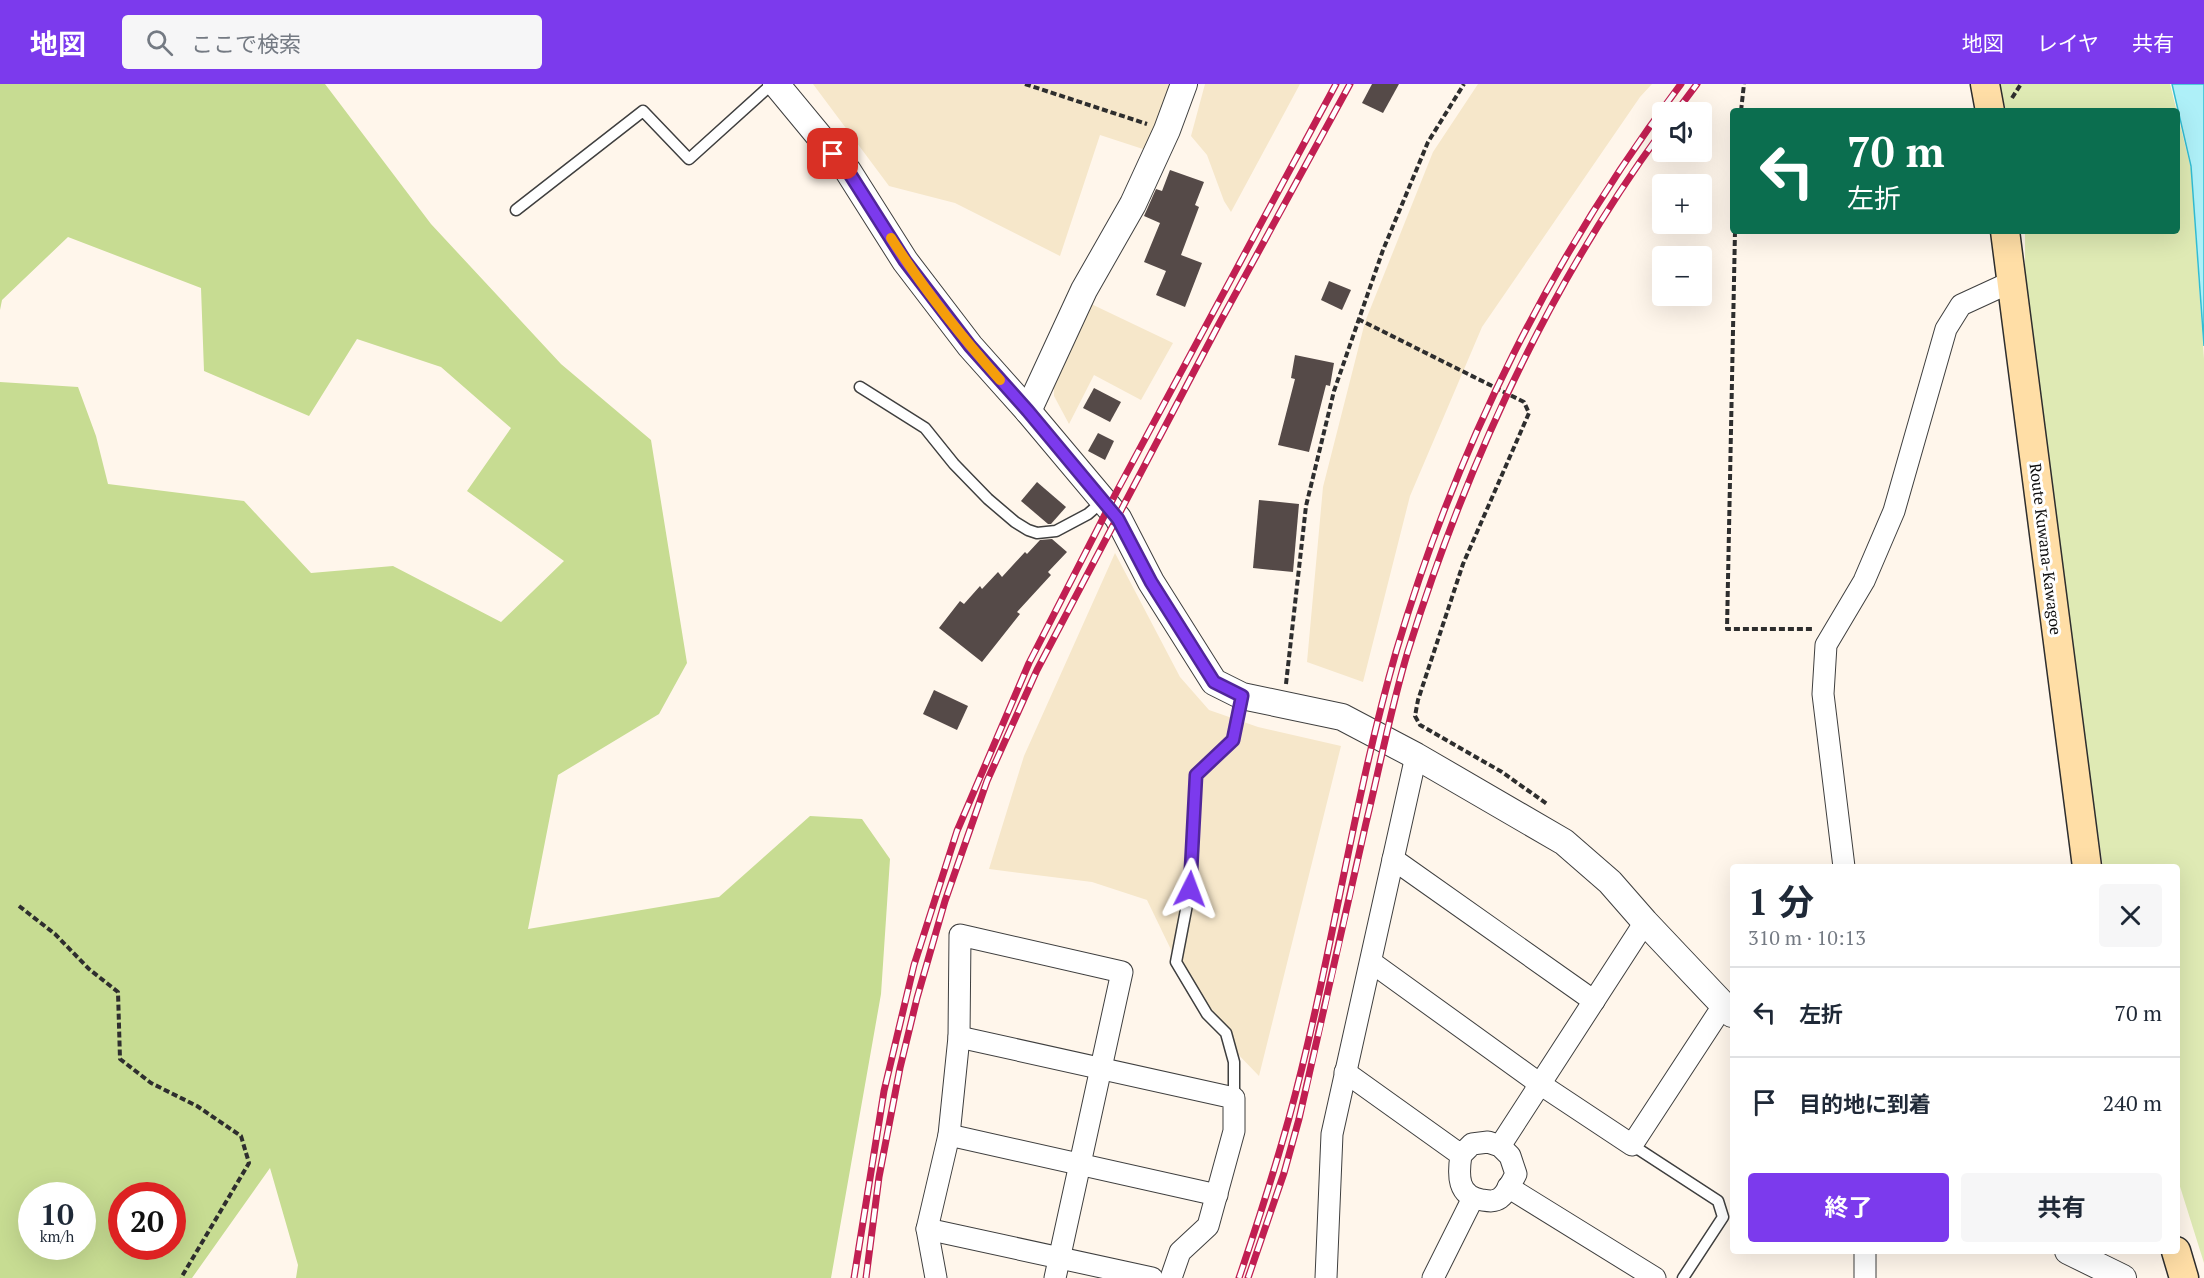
<!DOCTYPE html>
<html lang="ja">
<meta charset="utf-8">
<style>
body{margin:0;font-family:"PT Serif","Noto Sans JP",serif;background:#f6f6f7;color:#1f2937;height:100vh;display:flex;flex-direction:column;font-size:22px;white-space:nowrap}
*{box-sizing:border-box;margin:0}
p{font-size:20px;color:#747a83}
.icon{flex:none;width:33px;height:33px;fill:none;stroke:currentColor;stroke-width:2;stroke-linecap:round;stroke-linejoin:round}
.map{position:relative;flex:1;overflow:hidden}
.panel{position:absolute;left:1730px;top:780px;width:450px;height:390px;display:flex;flex-direction:column;background:#fff;border-radius:6px;box-shadow:0 6px 24px #0002}
.panel>*{flex:none}
.top-card{position:absolute;left:1730px;top:24px;width:450px;height:126px;border-radius:6px;box-shadow:0 6px 24px #0002;background:#0b6e4f;color:#fff;overflow:hidden}
.tools{position:absolute;left:1652px;top:18px;display:grid;gap:12px}
.tools a{display:grid;place-items:center;width:60px;height:60px;border-radius:6px;background:#fff;box-shadow:0 6px 24px #0002;font-size:30px}
.speed{position:absolute;left:18px;top:1098px;display:flex;gap:12px;font-size:30px;font-weight:700;text-align:center}
.speed>*{display:grid;place-content:center;width:78px;height:78px;border-radius:50%;background:#fff;box-shadow:0 6px 24px #0002;line-height:1}
.speed small{font-size:15px;font-weight:400}
.speed .limit{border:9px solid #d22;background:#fff;color:#111}
.pin{position:absolute;display:grid;place-items:center;width:51px;height:51px;color:#fff;margin:-26px;border-radius:12px;box-shadow:0 3px 9px #0006}
.me{position:absolute;width:66px;margin:-33px;rotate:3deg;stroke-linejoin:round;filter:drop-shadow(0 0 4px #0008)}
.turn{display:flex;align-items:center;gap:21px;height:126px;padding:0 18px;font-size:27px}
.turn .icon{width:78px;height:78px;stroke-width:2.5}
.turn b{display:block;font-size:42px;line-height:51px}
.round{display:grid;place-items:center;flex:none;width:63px;height:63px;border-radius:6px;background:#f6f6f7}
.overview{display:flex;align-items:center;justify-content:space-between;height:102px;padding:0 18px}
h1{font-size:36px;font-weight:700;line-height:45px}
.primary-button{display:flex;gap:12px;margin-top:auto;padding:12px 18px}
.primary-button a{flex:1;height:69px;border-radius:6px;background:#7c3aed;color:#fff;font-size:24px;font-weight:700;line-height:69px;text-align:center}
.primary-button a+a{background:#f6f6f7;color:#1f2937}
ul{padding:0;list-style:none}
li{display:flex;align-items:center;gap:18px;height:90px;padding:0 18px;border-top:2px solid #e0e1e3}
li div{flex:1}
li b{display:block;font-size:22px}
li em{font-style:normal}
header{display:flex;align-items:center;gap:36px;box-sizing:border-box;height:84px;padding:0 30px;background:#7c3aed;color:#fff}
header strong{font-size:28px}
nav{display:flex;gap:33px;margin-inline-start:auto;font-size:21px}
.search{width:420px;height:54px;background:#f6f6f7;display:flex;align-items:center;gap:15px;box-sizing:border-box;padding:0 21px;border-radius:6px;color:#747a83;font-size:22px}
.map>svg:first-child{display:block}
</style>
<header>
<strong>地図</strong>
<div class="search"><svg class="icon" aria-label="search" viewBox="0 0 24 24"><circle cx="10" cy="10" r="6"/><path d="M15 15l6 6"/></svg>ここで検索</div>
<nav><a>地図</a><a>レイヤ</a><a>共有</a></nav>
</header>
<div class="map">
<svg width="2204" height="1194" viewBox="0 0 2204 1194">
<rect width="100%" height="100%" fill="#fff6eb"/>
<g fill="#f6e7ca">
<path d="M813,0H1169L1149,67L1100,51L1060,172L955,119L889,102Z"/>
<path d="M1205,0H1300L1231,128L1224,117L1207,71L1191,52Z"/>
<path d="M1478,0H1652L1640,13L1482,243L1410,412L1363,598L1307,578L1323,403L1365,238L1433,68Z"/>
<path d="M1087,218L1173,259L1141,316L1094,291L1069,340L1054,312V297Z"/>
<path d="M1115,469L1180,593L1209,626L1258,643L1341,662L1259,992L1205,936L1147,816L1092,798L989,785L1024,672Z"/>
</g>
<path fill="#dfeab4" d="M1999,0H2170L2191,85L2204,275V1179L2177,1093L2176,783H2103L2025,241V147H2176V27H2006Z"/>
<path fill="#c7dc92" fill-rule="evenodd" d="M0,0H325L431,140L561,280L651,356L687,579L659,630L558,691L528,845L719,813L810,732L862,735L890,775L881,910L831,1194H296L298,1181L270,1084L192,1194H0V298L78,303L96,352L108,400L244,417L311,489L393,482L501,538L564,477L467,407L511,344L441,283L357,255L309,332L204,287L201,204L68,153L2,216L0,226ZM32,1112H82V1162H32ZM122,1112H172V1162H122Z"/>
<path fill="#aef0f8" stroke="#32bdd2" stroke-width="1.5" d="M2172,0H2204V262L2191,82Z"/>
<g fill="#554a48">
<path d="M1372,0H1399L1383,29L1362,19Z"/>
<path d="M1170,86L1204,98L1195,121L1199,123L1181,171L1202,179L1185,223L1156,211L1166,187L1144,178L1160,139L1144,132L1156,105L1162,107Z"/>
<path d="M1329,197L1351,206L1342,226L1321,216Z"/>
<path d="M1295,271L1334,279L1330,302L1326,301L1309,368L1278,361L1295,295L1291,294Z"/>
<path d="M1094,304L1121,318L1110,338L1083,324Z"/>
<path d="M1098,349L1114,357L1105,376L1088,367Z"/>
<path d="M1037,398L1066,423L1051,440H1048L1021,417Z"/>
<path d="M1259,416L1299,420L1293,488L1253,484Z"/>
<path d="M1052,455L1067,468L1048,488L1051,491L1017,528L1020,530L982,578L939,544L960,517L964,520L980,502L982,505L998,488L1002,493L1025,468L1027,470L1040,456Z"/>
<path d="M934,606L968,622L957,646L923,630Z"/>
</g>
<g fill="none" stroke-linecap="round" stroke-linejoin="round">
<g stroke="#3f3f3f" stroke-width="13">
<g id="service">
<path d="M516,126L643,27L689,75L772,0"/>
<path d="M860,303L925,344L954,380L988,415L1015,438L1028,446L1037,449L1056,447L1088,430L1103,417"/>
<path d="M1234,1014V978L1226,949L1207,930L1176,878L1190,805L1196,691L1233,656L1242,612"/>
<path d="M1632,1061L1718,1117L1723,1133L1683,1194"/>
</g>
</g>
<g stroke="#3f3f3f" stroke-width="23">
<g id="minor">
<path d="M1393,775L1594,917"/>
<path d="M1844,783L1823,610L1826,561L1864,497L1894,427L1946,245L1961,221L2011,198"/>
<path d="M1371,878L1540,1000L1632,1061L1717,931L1726,923"/>
<path d="M959,953L1234,1014V1047L1208,1142L1180,1168L1171,1194"/>
<path d="M1345,988L1461,1071C1458,1091 1457,1112 1482,1116C1489,1117 1494,1118 1500,1114C1507,1109 1512,1097 1516,1090L1510,1072L1500,1062L1488,1058L1472,1060L1461,1071"/>
<path d="M949,1051L1217,1111"/>
<path d="M1500,1062L1645,838"/>
<path d="M1508,1103L1655,1194"/>
<path d="M927,1145L1152,1194"/>
<path d="M936,1194L927,1145L949,1051L959,953L960,851L1122,888L1055,1194"/>
<path d="M1326,1194L1332,1050L1416,672"/>
<path d="M1433,1194L1473,1114"/>
<path d="M1865,1194V1167"/>
</g>
</g>
<g stroke="#3f3f3f" stroke-width="28">
<g id="tertiary">
<path d="M776,0L848,87L905,177L970,262L1028,327L1118,434L1151,498L1214,598L1242,612L1342,633L1416,672L1564,758L1610,798L1645,838L1732,930"/>
<path d="M1028,327L1084,206L1133,120L1167,46L1184,0"/>
<path d="M2068,1167L2123,1194"/>
</g>
</g>
<g stroke="#2e2e2e" stroke-width="31">
<g id="secondary">
<path d="M1985,0L1990,27"/>
<path d="M2005,147L2087,783"/>
<path d="M2176,1167L2184,1194"/>
</g>
</g>
<g stroke="#2e2e2e" stroke-width="4" stroke-dasharray="6 3" stroke-linecap="butt">
<path d="M1025,0L1147,40"/>
<path d="M2012,14L2021,0"/>
<path d="M1741,27L1744,0"/>
<path d="M1735,147L1727,545H1814"/>
<path d="M1358,235L1524,318L1529,329L1463,480L1418,616L1415,632L1420,641L1502,688L1547,720"/>
<path d="M1286,600L1306,422L1334,307L1383,166L1428,58L1464,0"/>
<path d="M19,822L55,850L89,885L118,908L120,975L151,999L197,1022L241,1052L249,1079L181,1194"/>
</g>
<use href="#service" stroke="#fff" stroke-width="10"/>
<use href="#minor" stroke="#fff" stroke-width="21"/>
<use href="#tertiary" stroke="#fff" stroke-width="26"/>
<use href="#secondary" stroke="#ffdea6" stroke-width="28"/>
<g stroke="#c11f52" stroke-width="7">
<g id="rail">
<path d="M1676,28L1697,0"/>
<path d="M854,1194L884,1007L914,881L957,747L1029,579L1117,407L1336,0"/>
<path d="M866,1194L879,1093L900,984L917,914L945,817L987,697L1037,586L1219,240L1350,0"/>
<path d="M1239,1194C1257,1141 1274,1088 1289,1034C1331,880 1352,721 1396,568C1456,364 1553,169 1681,0"/>
<path d="M1248,1194L1284,1089L1299,1035C1322,937 1344,838 1366,739C1380,682 1391,623 1408,567C1466,382 1547,204 1662,47"/>
</g>
</g>
<use href="#rail" stroke="#fff" stroke-width="4.5" stroke-dasharray="14" stroke-linecap="butt"/>
</g>
<g fill="none" stroke-linecap="round" stroke-linejoin="round">
<g stroke="#51269a" stroke-width="15">
<path id="route" d="M833,70L848,87L905,177L970,262L1028,327L1118,435L1151,498L1214,598L1242,612L1233,656L1196,691L1190,805"/>
</g>
<use href="#route" stroke="#7c3aed" stroke-width="10"/>
<path stroke="#f59e0b" stroke-width="10" d="M891,154C923,204 960,251 1000,296"/>
</g>
<g text-anchor="middle" stroke-width="6" stroke-linejoin="round" paint-order="stroke">
<g font-size="16" fill="#0c0c0c" stroke="#fff">
<text transform="translate(2046 465) rotate(83)" y="6">Route Kuwana-Kawagoe</text>
</g>
</g>
</svg>
<div class="tools">
<a><svg class="icon" aria-label="sound" viewBox="0 0 24 24"><path d="M4 9h4l5-4v14l-5-4H4zM17 9q2 3 0 6"/></svg></a>
<a>+</a>
<a>−</a>
</div>
<div class="speed"><div>10<small>km/h</small></div><div class="limit">20</div></div>
<div class="pin" style="left:833px;top:70px;background:#d93025"><svg class="icon" aria-label="arrive" viewBox="0 0 24 24"><path d="M6 21V4h12l-3 4 3 4H6"/></svg></div>
<svg class="me" style="left:1190px;top:805px" viewBox="-20 -20 40 40"><path d="M0-17L14 15 0 8-14 15z" fill="#7c3aed" stroke="#fff" stroke-width="4"/></svg>
<div class="top-card">
<div class="turn"><svg class="icon" aria-label="left" viewBox="0 0 24 24"><path d="M17 20v-9H6M10 6l-5 5 5 5"/></svg><div><b>70 m</b>左折</div></div>
</div>
<section class="panel">
<div class="overview"><div><h1>1 分</h1><p>310 m · 10:13</p></div><a class="round"><svg class="icon" aria-label="close" viewBox="0 0 24 24"><path d="M6 6l12 12M18 6L6 18"/></svg></a></div>
<ul>
<li><svg class="icon" aria-label="left" viewBox="0 0 24 24"><path d="M17 20v-9H6M10 6l-5 5 5 5"/></svg><div><b>左折</b></div><em>70 m</em></li>
<li><svg class="icon" aria-label="arrive" viewBox="0 0 24 24"><path d="M6 21V4h12l-3 4 3 4H6"/></svg><div><b>目的地に到着</b></div><em>240 m</em></li>
</ul>
<div class="primary-button"><a>終了</a><a>共有</a></div>
</section>
</div>
